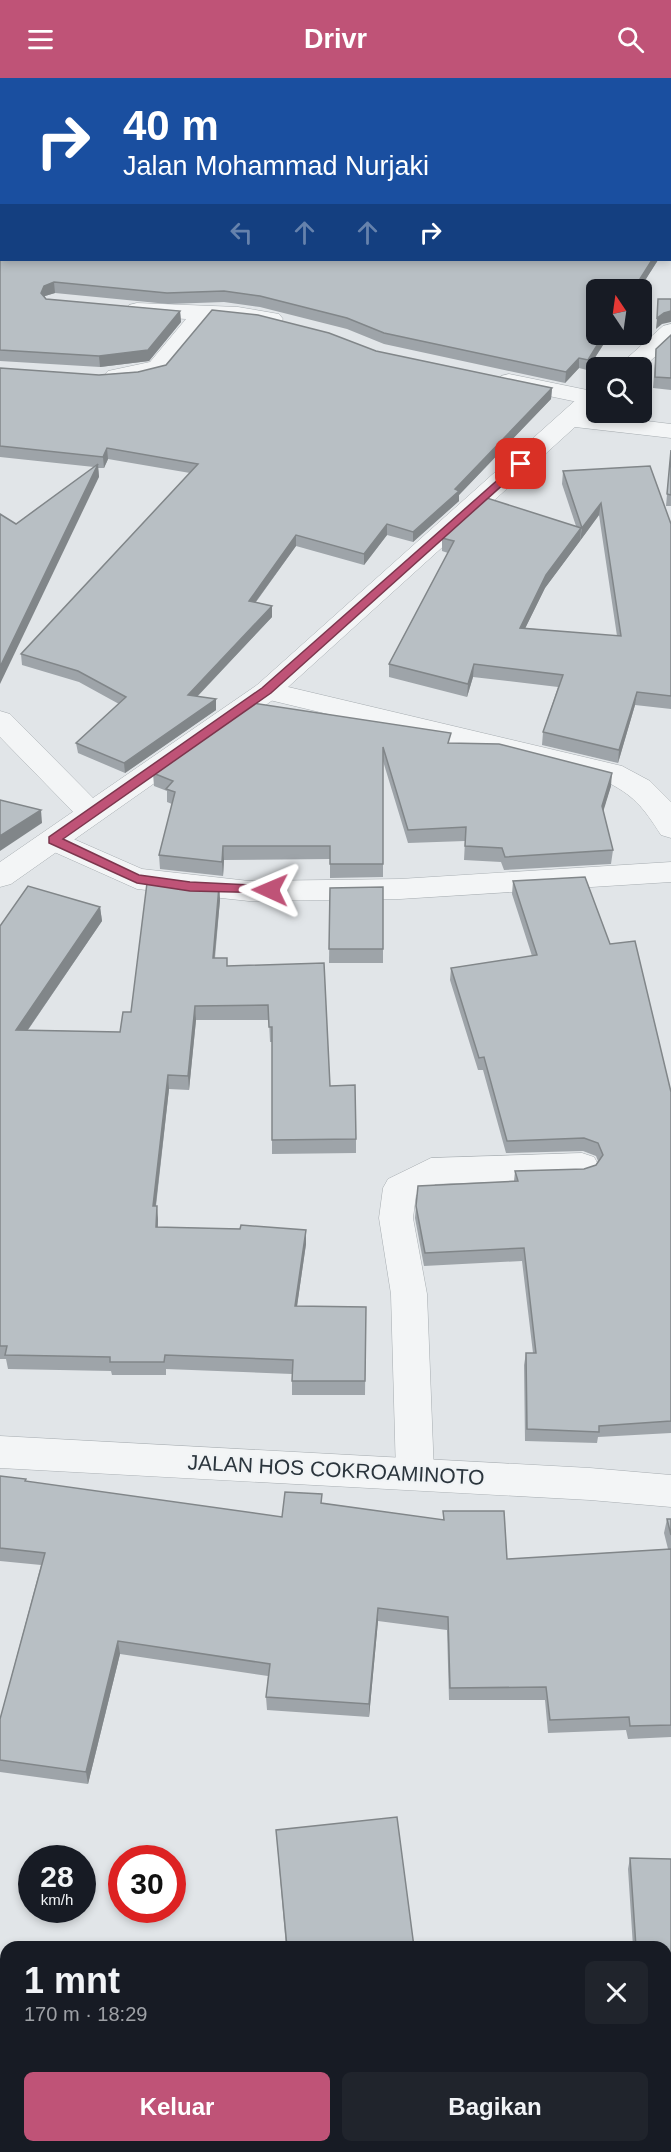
<!DOCTYPE html>
<html lang="id">
<meta charset="utf-8">
<style>
body{margin:0;font-family:Arial,sans-serif;background:#20242c;color:#f1f3f6;height:100vh;display:flex;flex-direction:column;font-size:22px;white-space:nowrap}
*{box-sizing:border-box;margin:0}
p{font-size:20px;color:#9ea1a6}
.icon{flex:none;width:33px;height:33px;fill:none;stroke:currentColor;stroke-width:2;stroke-linecap:round;stroke-linejoin:round}
.map{position:relative;flex:1;overflow:hidden}
.drawer{position:absolute;left:0px;top:1863px;width:672px;height:212px;display:flex;flex-direction:column;background:#171b24;border-radius:18px 18px 0 0;box-shadow:0 3px 9px #0003}
.drawer>*{flex:none}
.banner{position:absolute;left:0px;top:0px;width:672px;height:183px;box-shadow:0 3px 9px #0003;background:#1a4fa0;color:#fff;overflow:hidden}
.needle{width:39px;rotate:347deg}
.buttons{position:absolute;left:586px;top:201px;display:grid;gap:12px}
.buttons a{display:grid;place-items:center;width:66px;height:66px;border-radius:9px;background:#171b24;box-shadow:0 3px 9px #0003;font-size:30px}
.speed{position:absolute;left:18px;top:1767px;display:flex;gap:12px;font-size:30px;font-weight:700;text-align:center}
.speed>*{display:grid;place-content:center;width:78px;height:78px;border-radius:50%;background:#171b24;box-shadow:0 3px 9px #0003;line-height:1}
.speed small{font-size:15px;font-weight:400}
.speed .limit{border:9px solid #d22;background:#fff;color:#111}
.pin{position:absolute;display:grid;place-items:center;width:51px;height:51px;color:#fff;margin:-26px;border-radius:12px;box-shadow:0 3px 9px #0006}
.me{position:absolute;width:66px;margin:-33px;rotate:271deg;stroke-linejoin:round;filter:drop-shadow(0 0 4px #0008)}
.turn{display:flex;align-items:center;gap:21px;height:126px;padding:0 24px;font-size:27px}
.turn .icon{width:78px;height:78px;stroke-width:2.5}
.turn b{display:block;font-size:42px;line-height:51px}
.lanes{display:flex;align-items:center;height:57px;padding:0 24px;background:#0003;justify-content:center;gap:30px;direction:ltr}
.lanes .off{opacity:.35}
.round{display:grid;place-items:center;flex:none;width:63px;height:63px;border-radius:9px;background:#20242c}
.summary{display:flex;align-items:center;justify-content:space-between;height:102px;padding:0 24px}
h1{font-size:36px;font-weight:800;line-height:45px}
.primary-button{display:flex;gap:12px;margin-top:auto;padding:12px 24px}
.primary-button a{flex:1;height:69px;border-radius:9px;background:#bf5377;color:#fff;font-size:24px;font-weight:800;line-height:69px;text-align:center}
.primary-button a+a{background:#20242c;color:#f1f3f6}
header{display:flex;justify-content:space-between;align-items:center;height:78px;padding:0 24px;background:#bf5377;color:#fff;font-size:27px;font-weight:800}
.map>svg:first-child{display:block}
</style>
<header><svg class="icon" aria-label="menu" viewBox="0 0 24 24"><path d="M4 6h16M4 12h16M4 18h16"/></svg>Drivr<svg class="icon" aria-label="search" viewBox="0 0 24 24"><circle cx="10" cy="10" r="6"/><path d="M15 15l6 6"/></svg></header>
<div class="map">
<svg width="671" height="2074" viewBox="0 0 671 2074">
<rect width="100%" height="100%" fill="#e1e5e8"/>
<g fill="none" stroke-linecap="round" stroke-linejoin="round">
<g stroke="#a7adb1" stroke-width="1">
<g id="minor">
<path d="M185,0H209L210,2H186Z"/>
<path d="M252,0H276L277,2H253Z"/>
<path d="M449,0H469L448,2Z"/>
<rect x="670" y="109" width="1" height="12"/>
<path d="M0,119H2L0,133Z"/>
<path d="M137,225L238,229L279,236L283,241L279,246L271,248L210,241L166,295L116,305L108,303L104,298L108,293L150,284L186,241L129,237L125,232L129,227Z"/>
<path d="M509,296L597,314V326L592,327L501,308L497,303L501,298Z"/>
<path d="M267,604L622,688L650,703L671,724V760L661,757C643,729 634,717 603,702L257,619L253,613L257,607Z"/>
<path d="M0,633L10,636L101,728L106,735L101,742L91,745L81,742L0,659Z"/>
<path d="M53,752L142,791L249,803L400,801L671,784V804L400,821L249,823L137,811L43,769L38,762L43,755Z"/>
<path d="M582,1075L594,1079L599,1088L594,1097L582,1101L436,1106L416,1117L413,1140L427,1216L434,1396L428,1407L415,1412L402,1407L396,1396L391,1216L379,1140L383,1110L388,1101L431,1080Z"/>
</g>
</g>
<g stroke="#a7adb1" stroke-width="1">
<g id="tertiary">
<path d="M671,246V265L642,290H616L663,248Z"/>
<path d="M597,309V329L589,336L671,346V360L575,349L277,619L11,806L0,809V784L257,607L588,311Z"/>
<path d="M0,1358L590,1390L671,1397V1429L590,1422L0,1390Z"/>
</g>
</g>
<use href="#minor" fill="#f3f5f6" fill-rule="evenodd"/>
<use href="#tertiary" fill="#f3f5f6" fill-rule="evenodd"/>
</g>
<g fill="#9ea4a9" fill-rule="evenodd">
<path d="M0,0H11L0,21L2,22V73H0Z"/>
<path d="M0,170L2,182H658L587,292L579,290L565,305L384,266L347,251L260,229L224,224L168,226L55,215L45,218L44,219L46,221L180,233L181,244L149,283L100,289L0,283Z"/>
<path d="M671,257V312L653,310L656,271Z"/>
<path d="M376,273L552,310L551,321L459,417V423L413,464L387,457L364,487L296,468L256,524L272,528V539L197,619L216,621V632L125,695L78,675L76,665L119,626L79,604L22,587L21,576L190,395L108,381L104,390H98L99,399L16,446L94,389L0,379V290L99,297Z"/>
<path d="M671,372V428H666Z"/>
<path d="M563,393L671,446V631L635,627L618,685L542,667L543,654L558,609L473,599L467,619L389,599V586L448,475L442,473V460L576,448L562,406ZM599,437L617,558L525,550L545,510Z"/>
<path d="M451,665L611,708L603,732L613,772L611,786L504,792L501,784L464,782L465,763L408,765L383,683V799L330,800V781L224,782L223,798L160,791L159,777L172,726L167,724V713L154,708L153,695Z"/>
<path d="M513,803L610,866L671,1014V1355L598,1359L597,1365L525,1363L524,1287L526,1275H533L522,1183L424,1188L415,1140L416,1128L514,1103L515,1093L584,1091L596,1087L598,1083L596,1078L583,1073L506,1075L483,992H478L450,902L451,890L532,878L512,816Z"/>
<path d="M219,808L220,822L215,880H227V888L324,885L330,1008L356,1061V1075L272,1076V964H270L269,942H196L189,1012L169,1011L156,1128L158,1142V1149L306,1152V1166L297,1228L366,1229L365,1317H292V1296L166,1291V1297H112L111,1293L8,1291L6,1281H0V848L100,829L102,843L28,952L120,954L131,934Z"/>
<path d="M383,809V885H329L330,810Z"/>
<path d="M0,1398L26,1404L282,1439L322,1425L443,1442V1433L507,1481L668,1471L664,1455L667,1441H671V1659L628,1661L626,1652L548,1655L545,1622H449L447,1552L378,1543L369,1639L267,1632L266,1619L268,1598L120,1576L88,1706L0,1694V1641L41,1487L0,1483Z"/>
<path d="M276,1752L414,1869H286Z"/>
<path d="M630,1780L671,1781V1936H666V1869H633L628,1791Z"/>
</g>
<g fill="#818689">
<path d="M2,7V19L0,22V10Z"/>
<path d="M652,182H658L639,212H633Z"/>
<path d="M54,204L55,215L45,218L42,225L41,215L44,208Z"/>
<path d="M180,233L181,244L149,283L100,289L99,278Z"/>
<path d="M671,233V244L662,246L656,251L657,240L664,235Z"/>
<path d="M604,256H610L587,292L588,282Z"/>
<path d="M579,280V290L565,305L566,294Z"/>
<path d="M552,310L551,321L459,417V423L413,464V454Z"/>
<path d="M107,370L108,381L104,390L103,379Z"/>
<path d="M98,386L99,399L0,606V589Z"/>
<path d="M601,425L599,437L580,463L582,450Z"/>
<path d="M387,446V457L364,487V476Z"/>
<path d="M581,450L580,463L545,510L519,563L520,550L546,497Z"/>
<path d="M296,457V468L249,533V523Z"/>
<path d="M272,528V539L188,628V617Z"/>
<path d="M474,586L473,599L467,619L468,606Z"/>
<path d="M637,614L635,627L618,685L619,672Z"/>
<path d="M216,621V632L125,695L124,685Z"/>
<path d="M612,695L611,708L601,741L602,728Z"/>
<path d="M41,732L42,745L0,773V758Z"/>
<path d="M223,768L224,782L223,798L222,784Z"/>
<path d="M219,808L220,822L213,894V880Z"/>
<path d="M100,829L102,843L18,966L16,952Z"/>
<path d="M195,928L196,942L189,1012L188,998Z"/>
<path d="M168,997L169,1011L154,1142L153,1128Z"/>
<path d="M157,1128L158,1142L157,1163L156,1149Z"/>
<path d="M306,1152V1166L295,1242V1228Z"/>
<path d="M378,1530V1543L369,1639V1626Z"/>
<path d="M118,1563L120,1576L88,1706L86,1694Z"/>
<path d="M31,2068H38L36,2074H29Z"/>
<path d="M215,2068H221L219,2074H212Z"/>
</g>
<g fill="#b8bfc4" stroke="#818689" stroke-width="1.5">
<path d="M0,0H5L4,2H2V7L0,10Z"/>
<path d="M490,0H671V4L670,2H490Z"/>
<path d="M0,21L2,22V63H0Z"/>
<path d="M0,170H2V182H652L633,212H597V256H604L588,282L579,280L566,294L384,255L347,240L260,218L224,213L167,215L54,204L44,208L41,215L46,221L180,233L148,272L99,278L0,272Z"/>
<path d="M658,221H671V233L664,235L657,240Z"/>
<path d="M212,232L258,237L329,255L376,273L552,310L455,411L459,413L413,454L387,446L364,476L296,457L249,523L272,528L188,617L216,621L124,685L76,665L126,619L78,593L21,576L198,386L107,370L103,379L0,368V290L99,297L138,294L166,287Z"/>
<path d="M671,257V300L655,299L656,271Z"/>
<path d="M671,372V417L667,416Z"/>
<path d="M98,386L0,589V436L16,446Z"/>
<path d="M650,388L671,446V618L637,614L619,672L543,654L563,597L474,586L468,606L389,586L454,463L442,460L487,420L581,450L546,497L520,550L621,558L601,425L582,450L563,393Z"/>
<path d="M253,625L451,655L448,665L499,666L612,695L602,728L613,772L505,779L502,770L465,768L466,749L408,752L383,669V786H330V768H223L222,784L159,777L175,714L166,711L173,703L153,695Z"/>
<path d="M0,722L41,732L0,758Z"/>
<path d="M585,799L610,866L635,863L671,1014V1343L599,1348V1354L527,1351L526,1275H536L524,1170L425,1175L416,1128L418,1108L518,1103L515,1093L584,1091L596,1087L603,1077L598,1065L584,1060L507,1063L484,979L479,980L451,890L537,877L513,803Z"/>
<path d="M153,801L219,808L213,880H227V888L324,885L330,1008L355,1007L356,1061L272,1062V949H269L268,927L195,928L188,998L168,997L153,1128H157L156,1149L240,1151L241,1147L306,1152L295,1228L366,1229L365,1303H292L293,1282L165,1277L164,1284H110V1279L5,1277L7,1268H0V848L28,808L100,829L16,952L120,954L123,934H131L147,805H152Z"/>
<path d="M383,809V871H329L330,810Z"/>
<path d="M0,1398L26,1401L25,1403L282,1439L285,1414L322,1416L321,1425L444,1442L443,1433H504L507,1481L671,1471V1647L630,1648L629,1639L550,1642L546,1609L450,1610L448,1539L378,1530L369,1626L266,1619L270,1586L118,1563L86,1694L0,1682V1641L45,1475L0,1470Z"/>
<path d="M667,1441H671V1457Z"/>
<path d="M397,1739L414,1869H287L276,1752Z"/>
<path d="M630,1780L671,1781V1926H666V1869H636Z"/>
<path d="M0,2010L6,2012V2068H31L29,2074H0Z"/>
<path d="M112,2068H215L212,2074H110Z"/>
</g>
<path fill="#bf5377" stroke="#7c364d" stroke-width="1.5" d="M518,384L526,386L271,615L63,761L139,797L190,804L270,808L276,812L275,815L190,813L137,805L49,765V759L262,610Z"/>
<g text-anchor="middle" stroke-width="4.5" stroke-linejoin="round" paint-order="stroke">
<g font-size="21" fill="#2b353d" stroke="#f0f3f5">
<text transform="translate(336 1392) rotate(3)" y="7">JALAN HOS COKROAMINOTO</text>
</g>
</g>
</svg>
<div class="buttons">
<a><svg class="needle" viewBox="-14 -14 28 28"><path d="M0-13l5 13h-10z" fill="#e53935"/><path d="M0 13l5-13h-10z" fill="#9ea1a6"/></svg></a>
<a><svg class="icon" aria-label="search" viewBox="0 0 24 24"><circle cx="10" cy="10" r="6"/><path d="M15 15l6 6"/></svg></a>
</div>
<div class="speed"><div>28<small>km/h</small></div><div class="limit">30</div></div>
<div class="pin" style="left:521px;top:386px;background:#d93025"><svg class="icon" aria-label="arrive" viewBox="0 0 24 24"><path d="M6 21V4h12l-3 4 3 4H6"/></svg></div>
<svg class="me" style="left:270px;top:812px" viewBox="-20 -20 40 40"><path d="M0-17L14 15 0 8-14 15z" fill="#bf5377" stroke="#fff" stroke-width="4"/></svg>
<div class="banner">
<div class="turn"><svg class="icon" aria-label="right" viewBox="0 0 24 24"><path d="M7 20v-9h11M14 6l5 5-5 5"/></svg><div><b>40 m</b>Jalan Mohammad Nurjaki</div></div>
<div class="lanes"><svg class="icon off" aria-label="left" viewBox="0 0 24 24"><path d="M17 20v-9H6M10 6l-5 5 5 5"/></svg><svg class="icon off" aria-label="ahead" viewBox="0 0 24 24"><path d="M12 20V5M6 11l6-6 6 6"/></svg><svg class="icon off" aria-label="ahead" viewBox="0 0 24 24"><path d="M12 20V5M6 11l6-6 6 6"/></svg><svg class="icon" aria-label="right" viewBox="0 0 24 24"><path d="M7 20v-9h11M14 6l5 5-5 5"/></svg></div>
</div>
<section class="drawer">
<div class="summary"><div><h1>1 mnt</h1><p>170 m · 18:29</p></div><a class="round"><svg class="icon" aria-label="close" viewBox="0 0 24 24"><path d="M6 6l12 12M18 6L6 18"/></svg></a></div>
<div class="primary-button"><a>Keluar</a><a>Bagikan</a></div>
</section>
</div>
